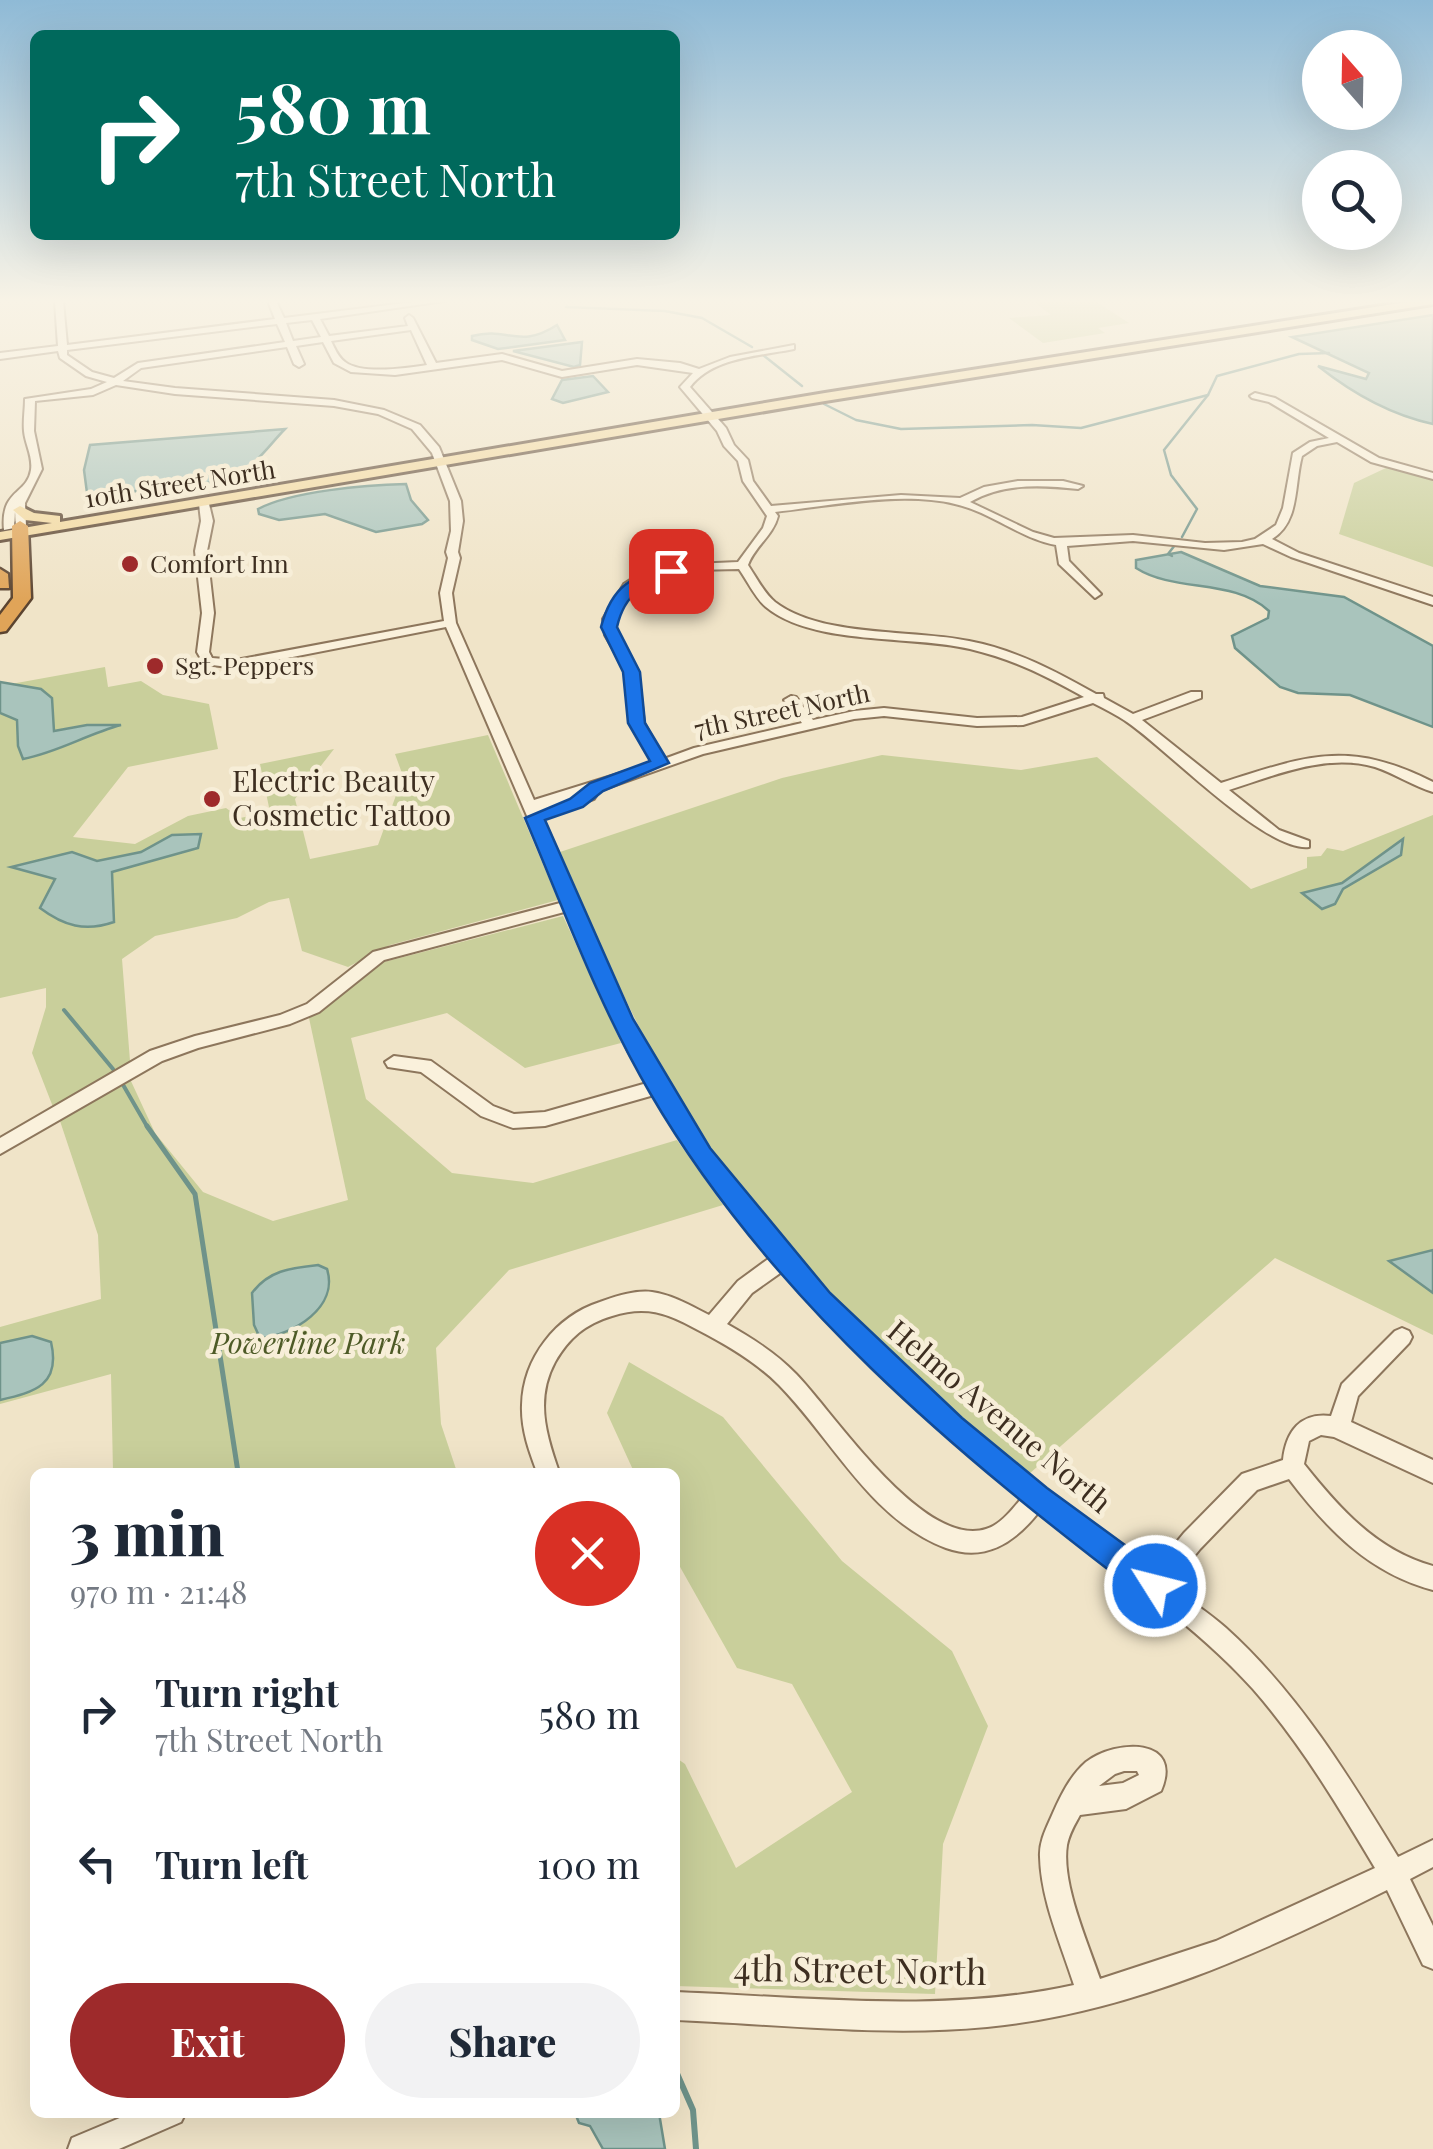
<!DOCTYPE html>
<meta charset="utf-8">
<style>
body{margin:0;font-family:"Playfair Display",serif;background:#f2f2f3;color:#1f2937;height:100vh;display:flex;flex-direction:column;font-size:38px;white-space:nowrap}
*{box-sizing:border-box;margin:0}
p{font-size:32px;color:#747a83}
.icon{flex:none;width:55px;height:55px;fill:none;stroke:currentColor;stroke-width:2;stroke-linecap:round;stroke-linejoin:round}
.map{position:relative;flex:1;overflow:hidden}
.sheet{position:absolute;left:30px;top:1468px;width:650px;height:650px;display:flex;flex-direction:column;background:#fff;border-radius:15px;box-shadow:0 10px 40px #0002}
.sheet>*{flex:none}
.hud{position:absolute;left:30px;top:30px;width:650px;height:210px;border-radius:15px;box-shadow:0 10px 40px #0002;background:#00695c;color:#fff;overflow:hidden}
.needle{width:65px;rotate:340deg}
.controls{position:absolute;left:1302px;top:30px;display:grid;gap:20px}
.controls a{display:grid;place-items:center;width:100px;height:100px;border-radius:50%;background:#fff;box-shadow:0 10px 40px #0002;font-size:50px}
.pin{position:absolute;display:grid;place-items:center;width:85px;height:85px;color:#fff;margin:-42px;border-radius:20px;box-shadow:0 5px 15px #0006}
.me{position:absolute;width:110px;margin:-55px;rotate:306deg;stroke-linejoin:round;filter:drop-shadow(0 0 8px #0008)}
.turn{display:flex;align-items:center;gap:35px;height:210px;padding:0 40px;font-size:45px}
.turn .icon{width:130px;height:130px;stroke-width:2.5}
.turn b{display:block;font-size:70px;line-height:85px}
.round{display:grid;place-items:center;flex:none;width:105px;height:105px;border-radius:52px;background:#f2f2f3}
.summary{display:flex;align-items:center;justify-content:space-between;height:170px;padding:0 40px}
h1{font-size:60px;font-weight:800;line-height:75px}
.cta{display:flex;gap:20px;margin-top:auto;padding:20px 40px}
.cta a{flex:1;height:115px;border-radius:60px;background:#9e2a2b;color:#fff;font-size:40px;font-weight:800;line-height:115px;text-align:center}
.cta a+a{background:#f2f2f3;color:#1f2937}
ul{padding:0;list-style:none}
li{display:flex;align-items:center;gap:30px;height:150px;padding:0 40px}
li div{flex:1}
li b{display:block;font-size:38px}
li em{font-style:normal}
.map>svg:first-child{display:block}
</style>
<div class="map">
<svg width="1433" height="2149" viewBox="0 0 1433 2149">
<rect width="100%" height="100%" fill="#f0e4c8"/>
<g fill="#c9cf9b">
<path d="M1033,301H1095L1129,323L1098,328L1105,333L1043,343L1009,318L1051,315Z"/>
<path d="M1388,467L1433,478V567L1339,534L1354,483Z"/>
<path d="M105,667L108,687L141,681L163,695L209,704L218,749L128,767L73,837L135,844L188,816L226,808L240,818L270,812L260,764L334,749L295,799L310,859L378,845L403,776L395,754L488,735L558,900L390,945L348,967L302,951L289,898L269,902L237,918L155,936L122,959L130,1061L53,1107L32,1053L46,1007V988L0,998V686Z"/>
<path d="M882,755L1021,770L1097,757L1251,889L1307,868V857L1321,856L1327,848L1343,851L1433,815V1335L1275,1258L1029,1474C891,1360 757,1235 667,1079C625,1006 594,928 560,852L782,778Z"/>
<path d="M563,916L621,1043L525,1068L447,1013L351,1038L366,1099L452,1173L533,1183L677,1140L723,1205L509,1270L436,1348L441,1424L457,1472H113L111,1374L0,1404V1327L101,1299L98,1235L60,1121L130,1079L155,1133L203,1192L273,1221L348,1200L309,1018L384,962Z"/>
<path d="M629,1362L723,1417L842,1561L952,1651L988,1726L943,1844L935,1994L675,1986V1757L685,1764L736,1868L852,1792L792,1684L737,1668L675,1558V1472H634L607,1413Z"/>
</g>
<g fill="#a9c4bc" stroke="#6f938a" stroke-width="2.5">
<path d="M1433,315V424C1391,415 1352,393 1318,366L1366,379L1369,373L1292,337Z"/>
<path d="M557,325L565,340L498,349L472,340V336C508,326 518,350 557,325Z"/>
<path d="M582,342L580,365L574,367L513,351Z"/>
<path d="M593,376L608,392L563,403L552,399L562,380Z"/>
<path d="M285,429C274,440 264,454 252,464C216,493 132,491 87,493L84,470L90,445Z"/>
<path d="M406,484L411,500L428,520L422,524L376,532L325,514L279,520L259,514L258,509C292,491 366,485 406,484Z"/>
<path d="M1181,552L1260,586L1344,597L1433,646V727L1350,695L1298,693L1280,687L1235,648L1232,636L1268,618L1269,611C1234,578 1175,593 1136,568V560Z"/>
<path d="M0,682L41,689L52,698L54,731L87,725H121C87,734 59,752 23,759L18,746L17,720L0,713Z"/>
<path d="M201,834L198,848L112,872L114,922C85,932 64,926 40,908L55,879L11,867L72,852L97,861L141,852L172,835Z"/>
<path d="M1403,839L1401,855L1343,889L1335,904L1322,909L1302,893L1342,883Z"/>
<path d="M1433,1250V1293L1389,1261Z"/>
<path d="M318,1265L327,1269C339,1307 294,1335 260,1338L254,1325L252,1293C269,1270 291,1268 318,1265Z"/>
<path d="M32,1336L51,1342C61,1385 35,1392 0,1400V1343Z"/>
<path d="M575,2113H659L665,2149H603L590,2126L579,2123Z"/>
</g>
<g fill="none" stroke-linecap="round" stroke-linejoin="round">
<g stroke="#6f938a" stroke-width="2.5">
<path d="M566,307L665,311L702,318L752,347"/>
<path d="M763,355L802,386"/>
<path d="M824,404L856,420L901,429L1032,425L1081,428L1208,395"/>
<path d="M1182,537L1197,509L1171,475L1164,450L1208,395L1217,376L1299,354L1329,353"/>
<path d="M1172,556L1168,554L1175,545"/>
</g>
<g stroke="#6f938a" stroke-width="4">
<path d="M64,1010L113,1069"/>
<path d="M122,1083L148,1128"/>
</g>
<path stroke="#6f938a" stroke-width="5" d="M147,1126L195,1194L238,1472"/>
<path stroke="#6f938a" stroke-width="6" d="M675,2069L693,2110L696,2149"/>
<g stroke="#8d765c" stroke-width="4">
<g id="minor">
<path d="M55,301H63L67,345L275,319L268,301H276L284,318L421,301H444L320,319L329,336L408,326L405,318L409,315L413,318L436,363L502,354L562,371L637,359L680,363L699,369L730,357L794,345V349C760,356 713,357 690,387L726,428L734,445L748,460L753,481L771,506L901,495L960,498L984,487L1018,481H1063L1083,486L1078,489C1041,485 1003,483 970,502L1033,532L1054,538L1133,535L1205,543L1242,542L1255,539L1276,525L1283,508L1293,453L1310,442L1329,438L1269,402L1252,398L1250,396L1255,393L1275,398L1379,458L1433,473V479L1371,462L1337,442L1317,446L1302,456C1294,485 1300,522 1272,539L1299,553L1433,597V605L1291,557L1263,544L1224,550L1133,541L1067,546L1069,561L1101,594L1095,598L1059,564L1056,545C1019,538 991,512 955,504C901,491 830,506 775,512L778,516C773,536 755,546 748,565C756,577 764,593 775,602C822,638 913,629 969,641C1016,650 1055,671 1096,694H1103L1104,698L1133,714L1191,692H1201V698L1142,720L1221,783C1306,756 1348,739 1433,782V792C1413,786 1396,774 1375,767C1326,753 1276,775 1229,790L1279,830L1309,841V847C1265,852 1167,749 1127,722C1117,715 1105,709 1093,703L1023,725L977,726L884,716L854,719L703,754L593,793L596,796L594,799L543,819L645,1050L685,1116L744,1197L827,1295L918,1385L1044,1490L1152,1572L1184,1533L1242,1474L1283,1460C1286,1432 1300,1412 1331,1416L1342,1384L1395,1331L1402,1328L1409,1331L1412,1337L1409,1343L1358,1396L1351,1422L1433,1460V1483L1334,1437L1321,1435L1309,1441L1304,1464C1339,1508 1377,1551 1433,1566V1590C1369,1573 1328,1530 1289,1479L1257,1490L1200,1549L1170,1586C1189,1600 1209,1613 1226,1628C1298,1693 1348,1775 1398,1857L1433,1840V1867L1410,1879L1433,1926V1969L1423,1965L1387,1890C1259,1954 1129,2013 987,2027C883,2037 778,2024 675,2020V1992C808,1997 942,2014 1074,1985C1061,1944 1041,1900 1040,1857C1039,1841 1047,1827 1053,1813C1061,1795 1070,1776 1086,1762C1116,1739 1184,1737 1161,1791L1126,1809L1080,1815C1075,1824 1069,1834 1067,1845C1061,1883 1088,1943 1100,1979L1216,1941L1375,1868C1338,1806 1301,1744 1253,1689C1193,1622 1110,1568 1038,1513C1014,1543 985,1562 946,1548C871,1520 833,1440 779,1385C756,1362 727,1345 698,1330C668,1313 646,1305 612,1316C585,1324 569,1338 555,1362C535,1399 546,1435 559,1472H537C529,1451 521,1429 522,1405C523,1358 556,1316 600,1302C617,1296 635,1290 652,1292C673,1295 691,1306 709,1315L738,1281L771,1257L730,1209L654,1095L545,1126L513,1128L481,1116L421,1072L388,1067L385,1062L394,1056L431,1061L493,1106L514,1114L545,1112L647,1083L628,1051L568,911L384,960L319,1012L290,1024L198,1048L162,1061L0,1154V1138L150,1051L195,1036L280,1015L307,1004L373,952L564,902L446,627L236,668L204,664L197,652L202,613L195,551L201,521L199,504L204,501L209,504L213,521L207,551L214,613L209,652L212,658L236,660L444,621L440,593L448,558L446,552L451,531L450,501L432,453L412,429L378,414L334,406L175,394L116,385L93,395L35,401L34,431L42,469L25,503L26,526L16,528L15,512L14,528L4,530C0,489 27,495 31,470C33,456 25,444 24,431C23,420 25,410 25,399L91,389L107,382L86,376L60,358L58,351L0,359V353L58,346ZM312,320L321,337L293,341L286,323ZM277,324L285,342L138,363L114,378L92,372L67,355V350ZM411,330L427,365C407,368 362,375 345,362C338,357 335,349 331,341ZM323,342L334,363L351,372L395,375L502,360L562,377L637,365L693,373L680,387L717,431L724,446L738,461L743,481L767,516L763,528L738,562L693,564L635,577L624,584L603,619L605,635L626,671L630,723L653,763L534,800L456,623L452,593L460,558L458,552L463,521L461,501L439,447L420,425L384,410L334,400L175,388L123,381L141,368L287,347L294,364L299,367L304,364L296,346ZM739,569C747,580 755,598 766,607C813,646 912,635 970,649C1015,660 1044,675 1084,697L1022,717L977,718L884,708L854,711L813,720L796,697L791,696L784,700L802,723L694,748L664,759L644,723L638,671L617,635L615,619L633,589L643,582L693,570ZM783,1271C854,1356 937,1427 1021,1499C1011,1511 1000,1525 986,1529C923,1549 834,1413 796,1374C776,1353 752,1338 727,1324L752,1293ZM1124,1771H1137L1139,1775L1123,1783L1099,1786L1115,1774Z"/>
<path d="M134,2112H186L181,2122L119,2149H68L72,2138Z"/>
</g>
</g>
<g stroke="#5b4430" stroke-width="6">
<path id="major" d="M1413,301H1433V304L825,401L0,540V532L52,523L25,520L13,510L20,506L34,513L60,516V522L825,393Z"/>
</g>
<g stroke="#5b4430" stroke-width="5">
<g id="highway">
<path d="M20,521L28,526L31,598L6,631L0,632V615L13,598L12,526Z"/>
<path d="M0,569L8,574L9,588H0Z"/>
</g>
</g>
<use href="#minor" fill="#faf1dc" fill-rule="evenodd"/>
<use href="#major" fill="#f3d9a0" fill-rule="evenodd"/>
<use href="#highway" fill="#e0a458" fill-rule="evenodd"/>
</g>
<linearGradient id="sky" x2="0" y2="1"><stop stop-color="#8fbad6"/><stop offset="0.5" stop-color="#f8f3e6"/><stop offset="1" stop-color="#f8f3e6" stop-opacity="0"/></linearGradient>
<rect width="1433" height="602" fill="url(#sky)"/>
<path fill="#1a73e8" stroke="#114b97" stroke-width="2.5" d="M671,566L678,571L676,574C644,584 625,592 617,627L640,672L645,723L669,763L603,791L583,807L545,820L633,1019L710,1148L830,1293L962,1418L1047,1488L1166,1575L1170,1586L1166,1597L1155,1601L1144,1597C957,1455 770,1299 650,1093C599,1006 564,910 525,818L570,799L590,783L650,761L628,723L623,672L601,627C612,585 632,576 671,566Z"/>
<g fill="#9e2a2b" stroke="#f7eed8" stroke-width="4">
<circle cx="130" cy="564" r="10"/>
<circle cx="155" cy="666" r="10"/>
<circle cx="212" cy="799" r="10"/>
</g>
<g text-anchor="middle" stroke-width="9" stroke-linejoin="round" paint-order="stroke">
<g font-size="25" fill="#3d2e20" stroke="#f7eed8">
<text transform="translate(180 484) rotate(-9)" y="9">10th Street North</text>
<text transform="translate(782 711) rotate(-12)" y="9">7th Street North</text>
</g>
<g font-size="25" fill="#3d2e20" stroke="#f7eed8" text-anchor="start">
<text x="150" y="573">Comfort Inn</text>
<text x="175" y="675">Sgt. Peppers</text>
</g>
<g font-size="30" fill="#3d2e20" stroke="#f7eed8" text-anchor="start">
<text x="232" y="792">Electric Beauty<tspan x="232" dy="34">Cosmetic Tattoo</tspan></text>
</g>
<g font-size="30" font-style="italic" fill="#4d5a26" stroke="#f7eed8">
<text x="308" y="1354">Powerline Park</text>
</g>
<g font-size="30" fill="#3d2e20" stroke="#f7eed8">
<text transform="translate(999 1417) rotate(40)" y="10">Helmo Avenue North</text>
</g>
<g font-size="35" fill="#3d2e20" stroke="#f7eed8">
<text transform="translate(860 1971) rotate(1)" y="12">4th Street North</text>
</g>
</g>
</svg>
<div class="controls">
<a><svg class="needle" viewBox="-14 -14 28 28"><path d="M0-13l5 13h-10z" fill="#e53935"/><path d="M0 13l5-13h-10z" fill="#747a83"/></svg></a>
<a><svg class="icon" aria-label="search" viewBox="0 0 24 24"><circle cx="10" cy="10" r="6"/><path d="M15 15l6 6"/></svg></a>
</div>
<div class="pin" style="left:671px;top:571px;background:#d93025"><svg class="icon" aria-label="arrive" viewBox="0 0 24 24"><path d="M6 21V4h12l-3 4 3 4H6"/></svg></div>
<svg class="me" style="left:1155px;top:1586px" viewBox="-20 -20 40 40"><circle r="17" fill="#1a73e8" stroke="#fff" stroke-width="3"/><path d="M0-11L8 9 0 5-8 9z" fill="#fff"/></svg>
<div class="hud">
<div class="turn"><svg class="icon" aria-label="right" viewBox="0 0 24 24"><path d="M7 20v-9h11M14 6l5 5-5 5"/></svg><div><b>580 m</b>7th Street North</div></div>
</div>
<section class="sheet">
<div class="summary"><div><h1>3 min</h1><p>970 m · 21:48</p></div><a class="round" style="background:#d93025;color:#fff"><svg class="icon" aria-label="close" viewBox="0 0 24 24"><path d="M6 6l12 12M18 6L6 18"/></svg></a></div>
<ul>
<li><svg class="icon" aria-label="right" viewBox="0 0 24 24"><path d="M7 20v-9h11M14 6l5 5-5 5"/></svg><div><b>Turn right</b><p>7th Street North</p></div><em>580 m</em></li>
<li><svg class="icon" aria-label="left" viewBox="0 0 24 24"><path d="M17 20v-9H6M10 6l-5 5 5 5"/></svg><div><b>Turn left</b></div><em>100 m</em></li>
</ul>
<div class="cta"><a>Exit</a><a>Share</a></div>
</section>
</div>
